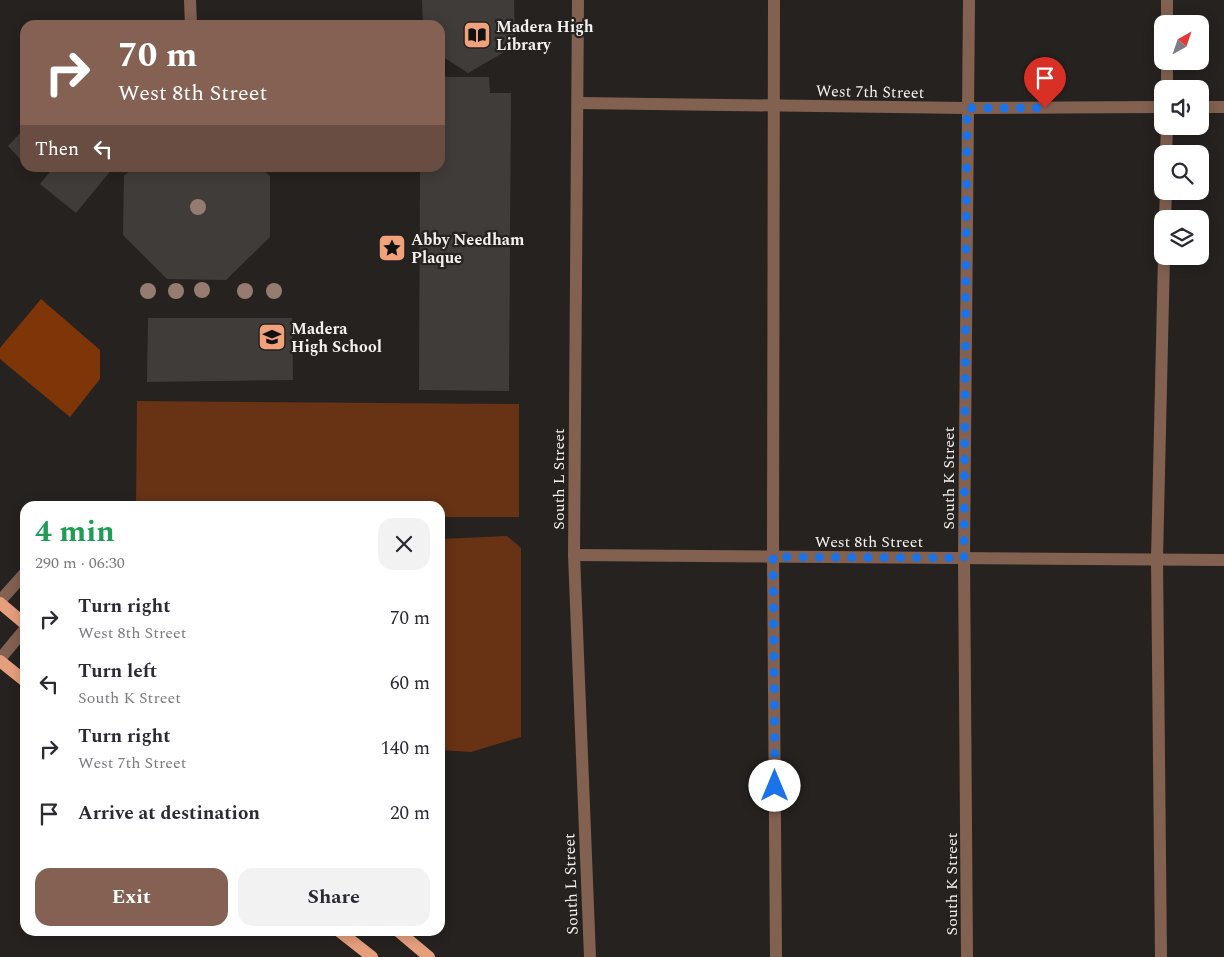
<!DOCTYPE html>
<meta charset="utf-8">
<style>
body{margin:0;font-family:Spectral,serif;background:#f2f2f3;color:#2b2b33;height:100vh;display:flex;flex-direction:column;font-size:19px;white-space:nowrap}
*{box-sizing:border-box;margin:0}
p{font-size:16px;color:#7c7c81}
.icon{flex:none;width:28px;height:28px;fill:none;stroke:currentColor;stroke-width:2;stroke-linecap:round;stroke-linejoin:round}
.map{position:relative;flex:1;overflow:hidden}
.sheet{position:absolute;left:20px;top:501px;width:425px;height:435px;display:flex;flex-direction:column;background:#fff;border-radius:15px;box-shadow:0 2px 12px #0003}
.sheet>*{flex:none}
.banner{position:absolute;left:20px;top:20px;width:425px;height:152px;border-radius:15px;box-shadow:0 2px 12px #0003;background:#846153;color:#fff;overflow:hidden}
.needle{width:32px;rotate:40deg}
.fabs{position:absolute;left:1154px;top:15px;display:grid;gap:10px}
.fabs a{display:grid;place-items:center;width:55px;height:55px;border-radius:10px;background:#fff;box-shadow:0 2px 12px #0003;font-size:25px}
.pin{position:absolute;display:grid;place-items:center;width:42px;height:42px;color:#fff;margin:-51px -21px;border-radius:50% 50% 50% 0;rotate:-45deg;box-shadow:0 0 5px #0007}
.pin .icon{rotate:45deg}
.me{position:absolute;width:55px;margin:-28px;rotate:0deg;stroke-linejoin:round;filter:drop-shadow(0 0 4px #0008)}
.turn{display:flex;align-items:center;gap:18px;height:105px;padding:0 15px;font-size:22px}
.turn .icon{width:65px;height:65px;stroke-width:2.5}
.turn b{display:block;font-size:35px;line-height:42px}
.then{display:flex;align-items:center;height:48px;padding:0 15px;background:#0003;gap:10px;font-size:19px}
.round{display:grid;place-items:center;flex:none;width:52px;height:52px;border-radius:15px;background:#f2f2f3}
.head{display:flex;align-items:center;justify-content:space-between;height:85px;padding:0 15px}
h1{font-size:30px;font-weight:700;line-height:38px;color:#1e9e55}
.action{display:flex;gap:10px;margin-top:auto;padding:10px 15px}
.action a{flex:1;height:58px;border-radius:15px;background:#846153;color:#fff;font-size:20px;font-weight:700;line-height:58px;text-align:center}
.action a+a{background:#f2f2f3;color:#2b2b33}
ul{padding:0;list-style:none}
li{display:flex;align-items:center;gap:15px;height:65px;padding:0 15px}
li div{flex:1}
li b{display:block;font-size:19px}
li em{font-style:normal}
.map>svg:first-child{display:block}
</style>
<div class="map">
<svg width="1224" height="957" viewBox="0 0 1224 957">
<rect width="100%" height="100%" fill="#262220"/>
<g fill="#683214">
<path d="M137,401L519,404V517H440V506H136Z"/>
<path d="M507,536L521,548V737L471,752L440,750V539Z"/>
</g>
<path fill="#7e3608" d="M41,299L100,350V379L70,417L0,359V348Z"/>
<g fill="#403c3a">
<path d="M422,0H514L515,46L468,73L440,55V25H423Z"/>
<path d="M440,77H489L490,93H511L509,391L419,390L420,168H440Z"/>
<path d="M22,131L25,133V153L20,159L8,146Z"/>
<path d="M53,168H113L76,213L40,184Z"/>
<path d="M133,168H261L270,176V237L226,280L167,279L123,235L124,176Z"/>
<path d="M148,318H292L293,380L147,382Z"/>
</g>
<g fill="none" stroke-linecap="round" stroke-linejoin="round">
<g stroke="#836151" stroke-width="12">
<path d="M190,0L191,25"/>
<path d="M578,0L574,555L590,957"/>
<path d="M774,0L773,557L776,957"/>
<path d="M1167,0V24"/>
<path d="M1167,61V89"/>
<path d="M578,103L967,108L1162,107"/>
<path d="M1200,107H1224"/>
<path d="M1166,154L1167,126"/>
<path d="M1165,219L1166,191"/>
<path d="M574,555L1224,560"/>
<path d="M0,601L25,573"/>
<path d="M0,659L25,629"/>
<path d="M967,957L964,558L969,0"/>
<path d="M1161,957L1157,559L1164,256"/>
</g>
<g stroke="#e59f7d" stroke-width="12">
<path d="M0,603L25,624"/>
<path d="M0,661L25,681"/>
<path d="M339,931L372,957"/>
<path d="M398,931L429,957"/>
</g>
</g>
<g fill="#967c70">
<circle cx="198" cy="207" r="8"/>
<circle cx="202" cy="290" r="8"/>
<circle cx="148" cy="291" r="8"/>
<circle cx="176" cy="291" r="8"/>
<circle cx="245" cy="291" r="8"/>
<circle cx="274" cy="291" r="8"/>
</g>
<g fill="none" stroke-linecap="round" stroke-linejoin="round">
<path stroke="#1a73e8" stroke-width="9" stroke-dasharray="0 16.2" d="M775,786L773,557L964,558L967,108H1045"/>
</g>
<defs>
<g id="library-square" transform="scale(1.4375)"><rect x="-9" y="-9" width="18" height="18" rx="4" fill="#f1a27b" stroke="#262220"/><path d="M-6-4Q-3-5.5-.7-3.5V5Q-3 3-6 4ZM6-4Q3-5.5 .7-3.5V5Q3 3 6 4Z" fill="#111"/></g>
<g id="sight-square" transform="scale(1.4375)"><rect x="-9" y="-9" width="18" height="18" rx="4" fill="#f1a27b" stroke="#262220"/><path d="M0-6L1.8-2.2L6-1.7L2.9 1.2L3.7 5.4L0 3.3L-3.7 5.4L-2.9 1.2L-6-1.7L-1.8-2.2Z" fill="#111"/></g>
<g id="school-square" transform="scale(1.4375)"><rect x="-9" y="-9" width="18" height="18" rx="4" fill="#f1a27b" stroke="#262220"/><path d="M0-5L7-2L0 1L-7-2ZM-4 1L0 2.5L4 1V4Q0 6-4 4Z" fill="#111"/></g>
</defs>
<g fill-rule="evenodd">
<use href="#library-square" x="477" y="35"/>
<use href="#sight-square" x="392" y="248"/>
<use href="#school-square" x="272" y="337"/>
</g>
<g text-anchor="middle" stroke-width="4.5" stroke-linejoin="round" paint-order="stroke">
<g font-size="16" font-weight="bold" fill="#f3f1ef" stroke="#262220" text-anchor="start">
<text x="496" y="32">Madera High<tspan x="496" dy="18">Library</tspan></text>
<text x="411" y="245">Abby Needham<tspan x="411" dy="18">Plaque</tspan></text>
<text x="291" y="334">Madera<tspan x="291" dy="18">High School</tspan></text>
</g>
<g font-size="16" fill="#f3f1ef" stroke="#262220">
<text transform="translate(870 91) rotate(1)" y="6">West 7th Street</text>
<text transform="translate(948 478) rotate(-90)" y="6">South K Street</text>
<text transform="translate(558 479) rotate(-90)" y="6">South L Street</text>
<text x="869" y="547">West 8th Street</text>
<text transform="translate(570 884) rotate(-92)" y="6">South L Street</text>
<text transform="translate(951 884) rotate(-90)" y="6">South K Street</text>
</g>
</g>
</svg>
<div class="fabs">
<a><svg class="needle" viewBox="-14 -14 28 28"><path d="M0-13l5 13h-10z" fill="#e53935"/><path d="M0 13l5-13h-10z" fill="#7c7c81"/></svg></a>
<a><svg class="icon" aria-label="sound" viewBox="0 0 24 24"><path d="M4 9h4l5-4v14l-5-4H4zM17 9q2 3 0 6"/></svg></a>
<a><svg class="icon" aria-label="search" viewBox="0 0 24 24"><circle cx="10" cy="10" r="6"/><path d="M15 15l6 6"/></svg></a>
<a><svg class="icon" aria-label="layers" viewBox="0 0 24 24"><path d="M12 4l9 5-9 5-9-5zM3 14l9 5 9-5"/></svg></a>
</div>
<div class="pin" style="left:1045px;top:108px;background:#d93025"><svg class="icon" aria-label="arrive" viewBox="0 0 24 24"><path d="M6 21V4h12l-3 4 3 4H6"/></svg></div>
<svg class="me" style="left:775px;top:786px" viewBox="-20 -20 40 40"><circle r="19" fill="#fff"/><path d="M0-13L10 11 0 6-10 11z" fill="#1a73e8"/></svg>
<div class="banner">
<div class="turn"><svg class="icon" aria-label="right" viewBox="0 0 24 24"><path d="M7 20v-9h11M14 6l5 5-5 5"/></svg><div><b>70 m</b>West 8th Street</div></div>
<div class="then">Then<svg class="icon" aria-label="left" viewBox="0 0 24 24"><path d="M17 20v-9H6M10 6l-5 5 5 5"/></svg></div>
</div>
<section class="sheet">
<div class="head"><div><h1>4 min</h1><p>290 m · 06:30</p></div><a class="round"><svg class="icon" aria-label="close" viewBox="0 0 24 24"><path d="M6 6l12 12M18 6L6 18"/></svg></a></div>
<ul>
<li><svg class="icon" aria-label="right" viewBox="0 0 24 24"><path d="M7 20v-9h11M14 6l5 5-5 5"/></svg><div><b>Turn right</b><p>West 8th Street</p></div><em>70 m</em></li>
<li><svg class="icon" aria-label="left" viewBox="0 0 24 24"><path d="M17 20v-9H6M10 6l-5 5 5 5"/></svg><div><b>Turn left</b><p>South K Street</p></div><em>60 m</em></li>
<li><svg class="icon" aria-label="right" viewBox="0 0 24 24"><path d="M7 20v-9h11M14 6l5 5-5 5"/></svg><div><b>Turn right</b><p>West 7th Street</p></div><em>140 m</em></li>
<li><svg class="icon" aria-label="arrive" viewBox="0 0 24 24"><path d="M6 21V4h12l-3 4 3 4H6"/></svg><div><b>Arrive at destination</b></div><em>20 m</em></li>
</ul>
<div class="action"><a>Exit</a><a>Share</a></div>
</section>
</div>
